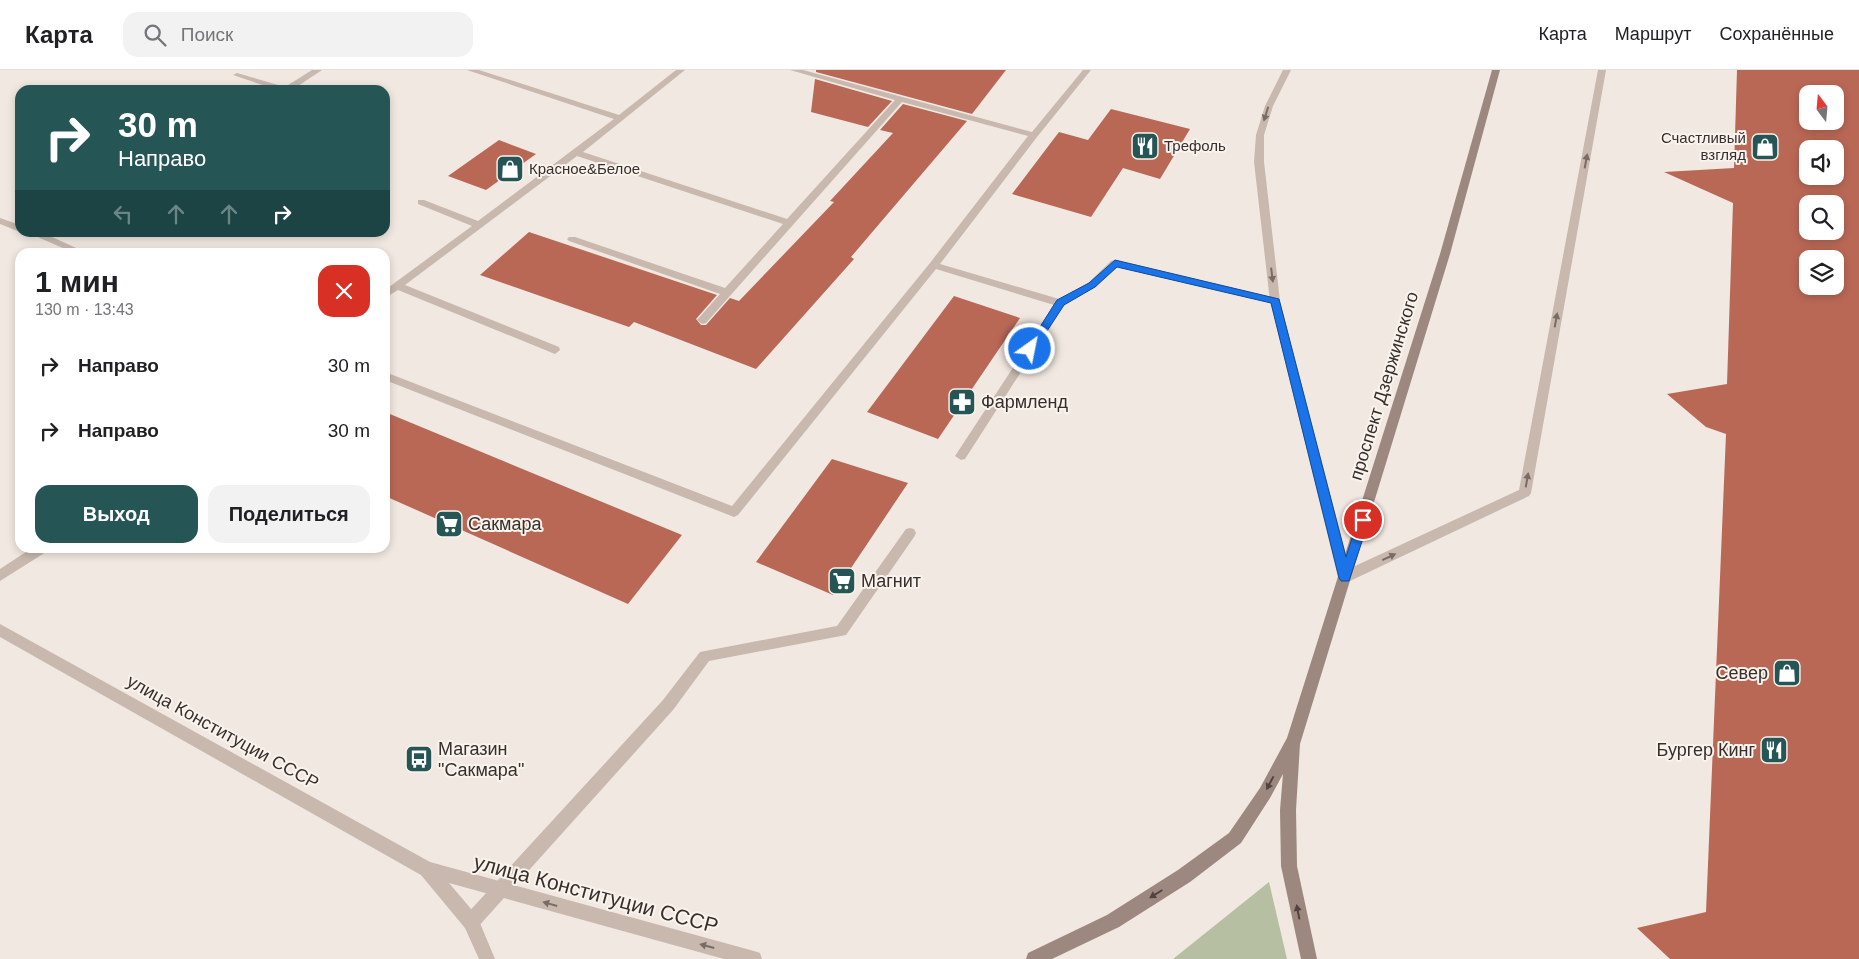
<!DOCTYPE html>
<html lang="ru">
<meta charset="utf-8">
<style>
body{margin:0;font-family:Helvetica,sans-serif;background:#f2f2f2;color:#202124;height:100vh;display:flex;flex-direction:column;font-size:19px;white-space:nowrap}
*{box-sizing:border-box;margin:0}
p{font-size:16px;color:#757577}
.icon{flex:none;width:28px;height:28px;fill:none;stroke:currentColor;stroke-width:2;stroke-linecap:round;stroke-linejoin:round}
.map{position:relative;flex:1;overflow:hidden}
.panel{position:absolute;left:15px;top:178px;width:375px;height:305px;display:flex;flex-direction:column;background:#fff;border-radius:15px;box-shadow:0 2px 8px #0003}
.panel>*{flex:none}
.hud{position:absolute;left:15px;top:15px;width:375px;height:152px;border-radius:15px;box-shadow:0 2px 8px #0003;background:#255555;color:#fff;overflow:hidden}
.needle{width:32px;rotate:344deg}
.controls{position:absolute;left:1799px;top:15px;display:grid;gap:10px}
.controls a{display:grid;place-items:center;width:45px;height:45px;border-radius:10px;background:#fff;box-shadow:0 2px 8px #0003;font-size:25px}
.pin{position:absolute;display:grid;place-items:center;width:42px;height:42px;color:#fff;margin:-21px;border:2px solid #fff;border-radius:50%;box-shadow:0 1px 5px #0007}
.me{position:absolute;width:55px;margin:-28px;rotate:33deg;stroke-linejoin:round;filter:drop-shadow(0 0 4px #0008)}
.turn{display:flex;align-items:center;gap:18px;height:105px;padding:0 20px;font-size:22px}
.turn .icon{width:65px;height:65px;stroke-width:2.5}
.turn b{display:block;font-size:35px;line-height:42px}
.lanes{display:flex;align-items:center;height:48px;padding:0 20px;background:#0003;justify-content:center;gap:25px;direction:ltr}
.lanes .off{opacity:.35}
.round{display:grid;place-items:center;flex:none;width:52px;height:52px;border-radius:15px;background:#f2f2f2}
.headline{display:flex;align-items:center;justify-content:space-between;height:85px;padding:0 20px}
h1{font-size:30px;font-weight:800;line-height:38px}
.action{display:flex;gap:10px;margin-top:auto;padding:10px 20px}
.action a{flex:1;height:58px;border-radius:15px;background:#255555;color:#fff;font-size:20px;font-weight:800;line-height:58px;text-align:center}
.action a+a{background:#f2f2f2;color:#202124}
ul{padding:0;list-style:none}
li{display:flex;align-items:center;gap:15px;height:65px;padding:0 20px}
li div{flex:1}
li b{display:block;font-size:19px}
li em{font-style:normal}
header{display:flex;align-items:center;gap:30px;box-sizing:border-box;height:70px;padding:0 25px;background:#fff;border-bottom:1px solid #e0e0e0}
header strong{font-size:24px}
nav{display:flex;gap:28px;margin-inline-start:auto;font-size:18px}
.search{width:350px;height:45px;background:#f2f2f2;display:flex;align-items:center;gap:12px;box-sizing:border-box;padding:0 18px;border-radius:15px;color:#757577;font-size:19px}
.map>svg:first-child{display:block}
</style>
<header>
<strong>Карта</strong>
<div class="search"><svg class="icon" aria-label="search" viewBox="0 0 24 24"><circle cx="10" cy="10" r="6"/><path d="M15 15l6 6"/></svg>Поиск</div>
<nav><a>Карта</a><a>Маршрут</a><a>Сохранённые</a></nav>
</header>
<div class="map">
<svg width="1859" height="889" viewBox="0 0 1859 889">
<rect width="100%" height="100%" fill="#f1e8e1"/>
<path fill="#b7bfa2" d="M1269,812L1287,889H1173Z"/>
<g fill="#ba6856" fill-rule="evenodd">
<path d="M816,0H1006L972,44L816,2Z"/>
<path d="M1737,0H1859V889H1670L1637,858L1706,842L1726,364L1706,357L1667,324L1727,314L1733,133L1664,102L1734,98ZM1808,24H1835V51H1808ZM1808,79H1835V106H1808ZM1808,134H1835V161H1808ZM1808,189H1835V216H1808Z"/>
<path d="M815,9L892,31L868,57L811,42Z"/>
<path d="M903,34L967,51L851,187L854,189L756,299L634,252L629,257L480,205L529,162L717,225L696,249L701,255H706L730,228L739,231L834,132L830,131L893,63L880,60Z"/>
<path d="M1111,39L1190,59L1160,109L1123,98L1091,147L1012,124L1059,62L1088,70Z"/>
<path d="M499,70L536,84L486,120L448,106Z"/>
<path d="M954,226L1020,248L938,369L867,342Z"/>
<path d="M385,342L682,465L628,534L385,426Z"/>
<path d="M832,389L908,413L833,525L756,492Z"/>
</g>
<g fill="none" stroke-linecap="round" stroke-linejoin="round">
<g fill="#c8b8ae" fill-rule="evenodd">
<path d="M312,0H322L292,20H277L233,5L237,3L285,17Z"/>
<path d="M467,0H479L619,45L676,0H685L583,82L787,149L895,30L790,0H803L1032,62L1083,0H1091L1037,67L940,194L1059,229L1088,213L1111,191L1115,190L1275,228L1280,231L1275,234L1117,197L1096,217L1064,235L965,389L961,390L955,386L957,383L1054,235L936,199L738,445L734,447L385,310V302L732,436L930,193L1028,66L902,32L706,253L702,254L697,250L720,224L569,171L567,169L569,167H575L725,218L783,154L577,86L405,215L559,277L560,280L555,284L398,220L385,228V220L472,156L418,134V130H424L478,151L614,49Z"/>
<path d="M1598,0H1606L1531,423L1529,426L1350,511L1345,512L1340,511L1338,507L1340,503L1519,420Z"/>
<path d="M0,148L20,155V162L0,154Z"/>
<path d="M26,162H41L85,182H72Z"/>
<path d="M910,458L914,459L916,463L914,467L846,565L709,591L673,640L477,858L471,860L465,858L463,852L465,846L663,630L700,582L837,556L906,459Z"/>
<path d="M32,478H47L46,482L0,511V499Z"/>
</g>
<path fill="#c8b8ae" fill-rule="evenodd" d="M1283,0H1291L1273,36L1264,65V92L1280,231L1352,507L1350,511L1345,512L1340,511L1338,507L1270,231L1254,92L1256,65L1265,36Z"/>
<path fill="#c8b8ae" fill-rule="evenodd" d="M0,554L430,792L754,881L760,883L762,889H724L449,813L477,846L495,889H479L465,858L421,805L0,567Z"/>
<path fill="#9c887f" fill-rule="evenodd" d="M1492,0H1500L1450,184L1300,674L1296,740L1297,796L1317,889H1301L1281,796L1280,740L1283,704L1270,728L1241,773L1190,812L1119,857L1052,889H1026L1028,883L1107,845L1178,800L1229,763L1260,718L1287,668L1440,184Z"/>
</g>
<defs><path id="oneway-solid" d="M-6-.8H1V-3.2L6.5 0L1 3.2V.8H-6Z" transform="scale(1.25)"/></defs>
<g fill="#796c66">
<use href="#oneway-solid" transform="translate(1266 44) rotate(107)"/>
<use href="#oneway-solid" transform="translate(1586 91) rotate(-80)"/>
<use href="#oneway-solid" transform="translate(1272 205) rotate(83)"/>
<use href="#oneway-solid" transform="translate(1556 250) rotate(-80)"/>
<use href="#oneway-solid" transform="translate(1527 410) rotate(-80)"/>
<use href="#oneway-solid" transform="translate(1389 487) rotate(-25)"/>
<use href="#oneway-solid" transform="translate(550 834) rotate(-164)"/>
<use href="#oneway-solid" transform="translate(707 876) rotate(-165)"/>
</g>
<g fill="#514440">
<use href="#oneway-solid" transform="translate(1270 713) rotate(118)"/>
<use href="#oneway-solid" transform="translate(1156 824) rotate(148)"/>
<use href="#oneway-solid" transform="translate(1298 842) rotate(-101)"/>
</g>
<path fill="#1a73e8" stroke="#114b97" d="M1115,190L1279,229L1346,487L1359,447L1363,446L1369,450L1349,511H1341L1339,508L1271,233L1117,197L1095,217L1064,235L1034,281H1027L1026,279L1057,230L1089,213Z"/>
<defs>
<g id="restaurant-square" transform="scale(1.4375)"><rect x="-9" y="-9" width="18" height="18" rx="4" fill="#255555" stroke="#f9f3ed"/><path d="M-5-6h1v4h1v-4h1v4h1v-4h1v5L-1.5 .5V6h-2V.5L-5-1ZM5-6V6H3V1.5H1.5Q1.5-4 5-6Z" fill="#fff"/></g>
<g id="shop-square" transform="scale(1.4375)"><rect x="-9" y="-9" width="18" height="18" rx="4" fill="#255555" stroke="#f9f3ed"/><path d="M-5-2.5h2.3a2.7 3.5 0 0 1 5.4 0H5L5.5 6h-11ZM-1.5-2.5h3a1.5 2.3 0 0 0-3 0Z" fill="#fff"/></g>
<g id="pharmacy-square" transform="scale(1.4375)"><rect x="-9" y="-9" width="18" height="18" rx="4" fill="#255555" stroke="#f9f3ed"/><path d="M-2-6h4v4h4v4h-4v4h-4v-4h-4v-4h4Z" fill="#fff"/></g>
<g id="supermarket-square" transform="scale(1.4375)"><rect x="-9" y="-9" width="18" height="18" rx="4" fill="#255555" stroke="#f9f3ed"/><path d="M-6-5.5h2.5l.6 2H6L4.5 2H-2.5L-4.4-4H-6ZM-1.5 3.2a1.3 1.3 0 1 0 .1 0ZM3 3.2a1.3 1.3 0 1 0 .1 0Z" fill="#fff"/></g>
<g id="bus-square" transform="scale(1.4375)"><rect x="-9" y="-9" width="18" height="18" rx="4" fill="#255555" stroke="#f9f3ed"/><path d="M-5-6H5V4H4V6H2V4H-2V6H-4V4H-5ZM-3.5-4V0h7V-4ZM-3.5 1.2v1.5H-2V1.2ZM2 1.2v1.5H3.5V1.2Z" fill="#fff"/></g>
</defs>
<g fill-rule="evenodd">
<use href="#restaurant-square" x="1145" y="76"/>
<use href="#shop-square" x="1765" y="77"/>
<use href="#shop-square" x="510" y="99"/>
<use href="#pharmacy-square" x="962" y="332"/>
<use href="#supermarket-square" x="449" y="454"/>
<use href="#supermarket-square" x="842" y="511"/>
<use href="#shop-square" x="1787" y="603"/>
<use href="#restaurant-square" x="1774" y="680"/>
<use href="#bus-square" x="419" y="689"/>
</g>
<g text-anchor="middle" stroke-width="4" stroke-linejoin="round" paint-order="stroke">
<g font-size="15" fill="#382e2b" stroke="#f9f3ed" text-anchor="start">
<text x="1746" y="73" text-anchor="end">Счастливый<tspan x="1746" dy="17">взгляд</tspan></text>
<text x="1164" y="81">Трефоль</text>
<text x="529" y="104">Красное&amp;Белое</text>
</g>
<g font-size="18" fill="#382e2b" stroke="#f9f3ed">
<text transform="translate(1384 316) rotate(-73)" y="6">проспект Дзержинского</text>
<text transform="translate(223 662) rotate(29)" y="6">улица Конституции СССР</text>
</g>
<g font-size="18" fill="#382e2b" stroke="#f9f3ed" text-anchor="start">
<text x="981" y="338">Фармленд</text>
<text x="468" y="460">Сакмара</text>
<text x="861" y="517">Магнит</text>
<text x="1768" y="609" text-anchor="end">Север</text>
<text x="438" y="685">Магазин<tspan x="438" dy="21">"Сакмара"</tspan></text>
<text x="1755" y="686" text-anchor="end">Бургер Кинг</text>
</g>
<g font-size="21" fill="#382e2b" stroke="#f9f3ed">
<text transform="translate(596 824) rotate(15)" y="7">улица Конституции СССР</text>
</g>
</g>
</svg>
<div class="controls">
<a><svg class="needle" viewBox="-14 -14 28 28"><path d="M0-13l5 13h-10z" fill="#e53935"/><path d="M0 13l5-13h-10z" fill="#757577"/></svg></a>
<a><svg class="icon" aria-label="sound" viewBox="0 0 24 24"><path d="M4 9h4l5-4v14l-5-4H4zM17 9q2 3 0 6"/></svg></a>
<a><svg class="icon" aria-label="search" viewBox="0 0 24 24"><circle cx="10" cy="10" r="6"/><path d="M15 15l6 6"/></svg></a>
<a><svg class="icon" aria-label="layers" viewBox="0 0 24 24"><path d="M12 4l9 5-9 5-9-5zM3 14l9 5 9-5"/></svg></a>
</div>
<div class="pin" style="left:1363px;top:450px;background:#d93025"><svg class="icon" aria-label="arrive" viewBox="0 0 24 24"><path d="M6 21V4h12l-3 4 3 4H6"/></svg></div>
<svg class="me" style="left:1030px;top:279px" viewBox="-20 -20 40 40"><circle r="17" fill="#1a73e8" stroke="#fff" stroke-width="3"/><path d="M0-11L8 9 0 5-8 9z" fill="#fff"/></svg>
<div class="hud">
<div class="turn"><svg class="icon" aria-label="right" viewBox="0 0 24 24"><path d="M7 20v-9h11M14 6l5 5-5 5"/></svg><div><b>30 m</b>Направо</div></div>
<div class="lanes"><svg class="icon off" aria-label="left" viewBox="0 0 24 24"><path d="M17 20v-9H6M10 6l-5 5 5 5"/></svg><svg class="icon off" aria-label="ahead" viewBox="0 0 24 24"><path d="M12 20V5M6 11l6-6 6 6"/></svg><svg class="icon off" aria-label="ahead" viewBox="0 0 24 24"><path d="M12 20V5M6 11l6-6 6 6"/></svg><svg class="icon" aria-label="right" viewBox="0 0 24 24"><path d="M7 20v-9h11M14 6l5 5-5 5"/></svg></div>
</div>
<section class="panel">
<div class="headline"><div><h1>1 мин</h1><p>130 m · 13:43</p></div><a class="round" style="background:#d93025;color:#fff"><svg class="icon" aria-label="close" viewBox="0 0 24 24"><path d="M6 6l12 12M18 6L6 18"/></svg></a></div>
<ul>
<li><svg class="icon" aria-label="right" viewBox="0 0 24 24"><path d="M7 20v-9h11M14 6l5 5-5 5"/></svg><div><b>Направо</b></div><em>30 m</em></li>
<li><svg class="icon" aria-label="right" viewBox="0 0 24 24"><path d="M7 20v-9h11M14 6l5 5-5 5"/></svg><div><b>Направо</b></div><em>30 m</em></li>
</ul>
<div class="action"><a>Выход</a><a>Поделиться</a></div>
</section>
</div>
